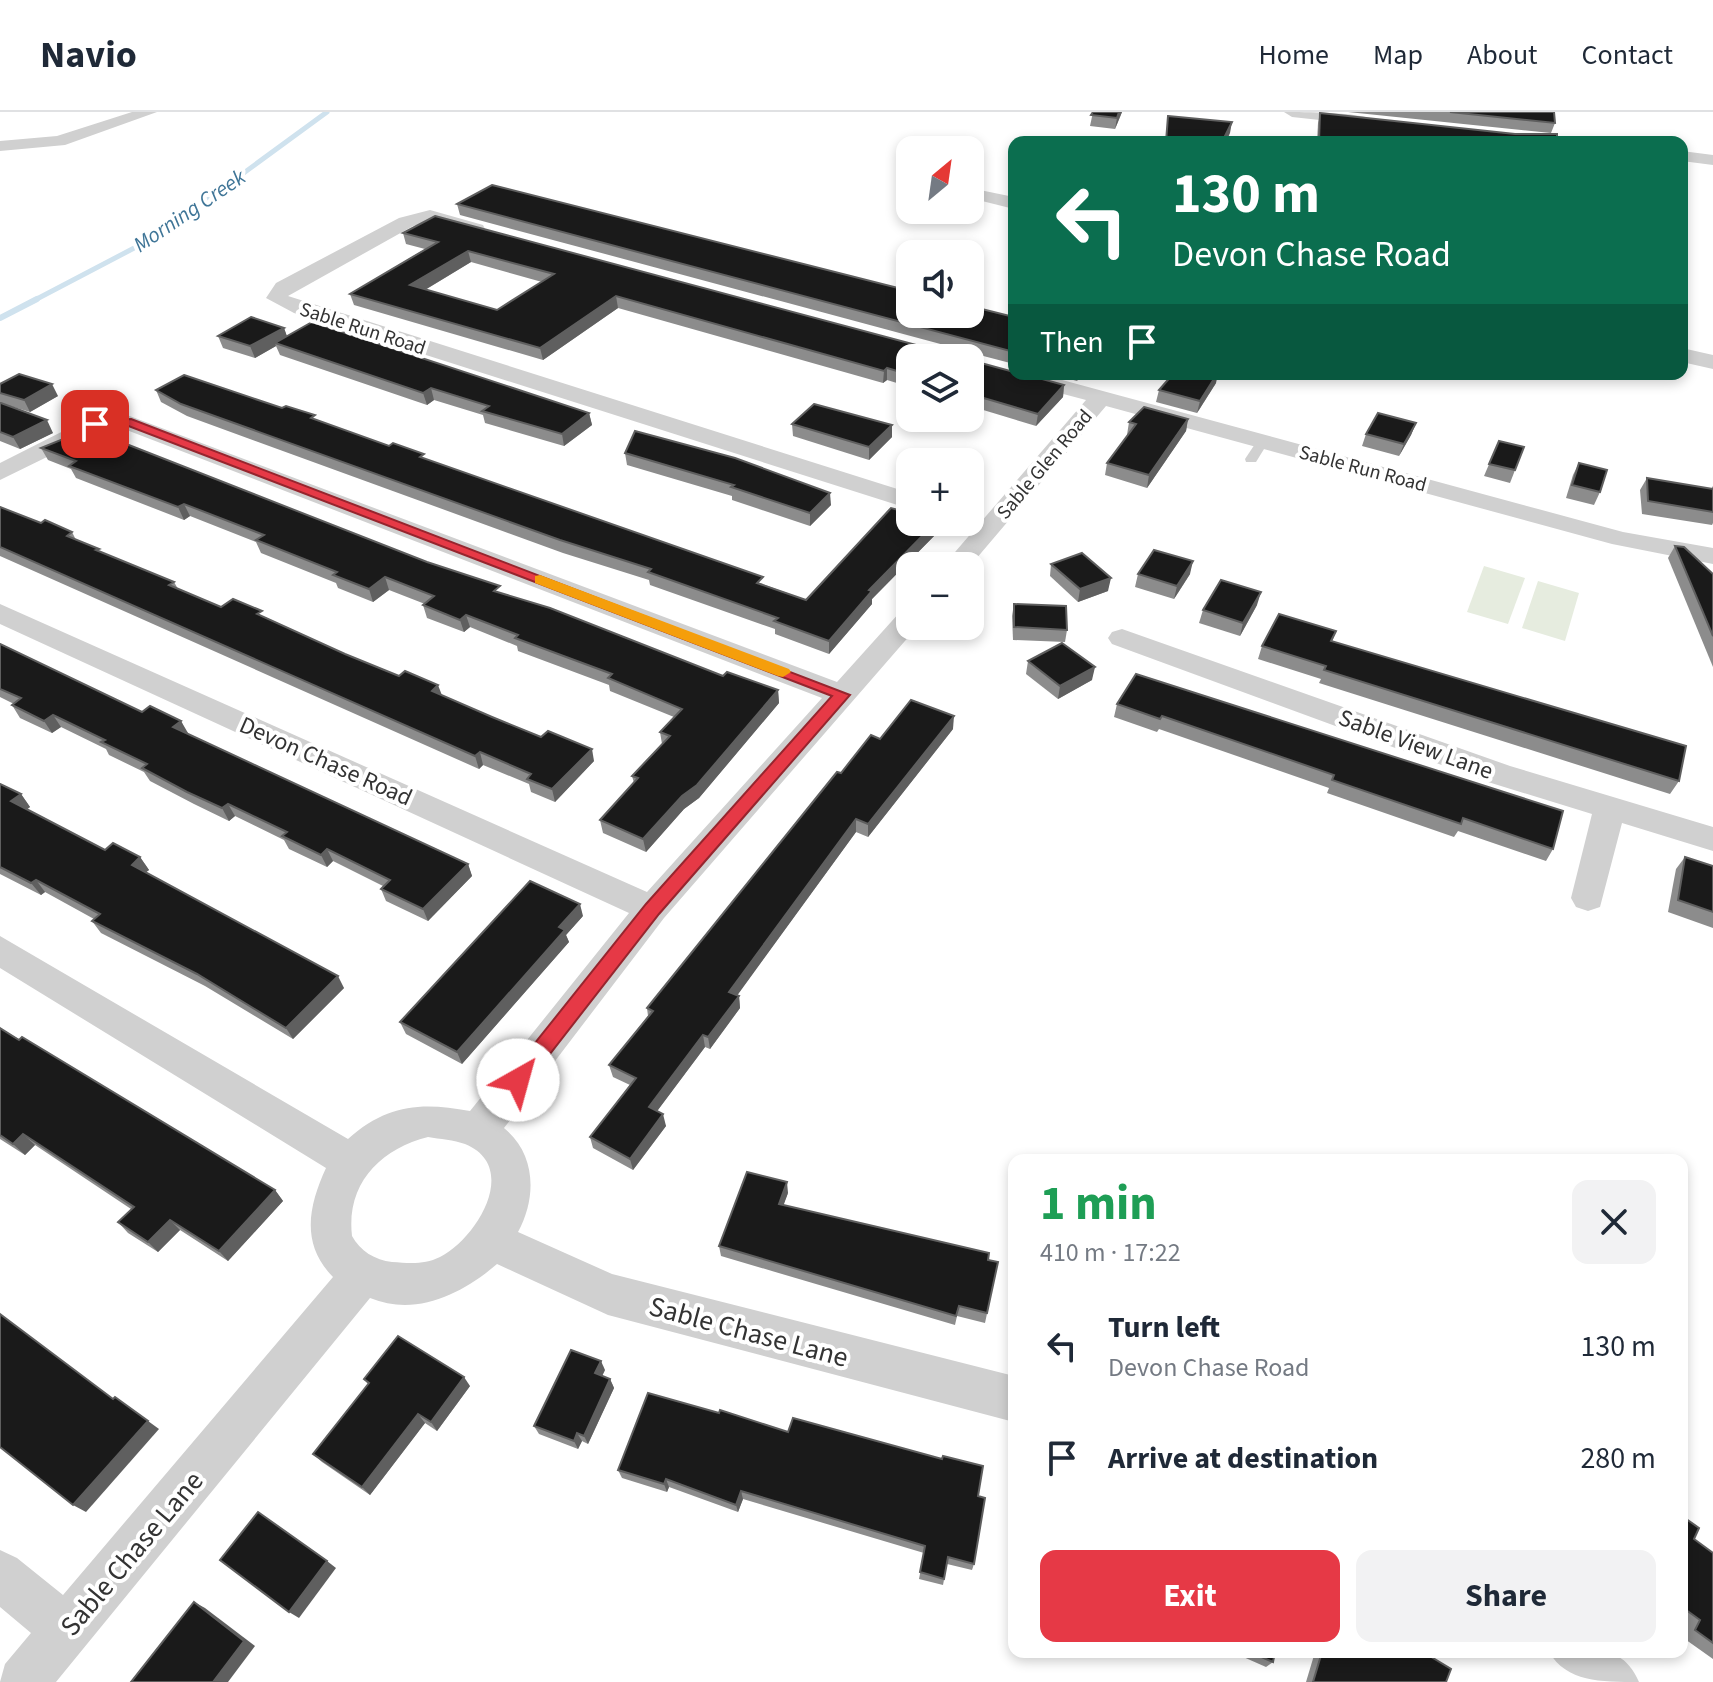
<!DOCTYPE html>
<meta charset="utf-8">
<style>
body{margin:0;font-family:"Source Sans 3",sans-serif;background:#f2f2f3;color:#1f2937;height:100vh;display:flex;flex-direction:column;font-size:30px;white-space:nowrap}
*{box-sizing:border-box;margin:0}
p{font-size:26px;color:#747a83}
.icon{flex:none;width:44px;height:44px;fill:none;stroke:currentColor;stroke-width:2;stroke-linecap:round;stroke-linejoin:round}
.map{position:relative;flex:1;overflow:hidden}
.panel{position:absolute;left:1008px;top:1042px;width:680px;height:504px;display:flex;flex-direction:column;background:#fff;border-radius:16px;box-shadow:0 4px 12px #0003}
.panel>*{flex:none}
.guide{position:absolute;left:1008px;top:24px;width:680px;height:244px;border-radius:16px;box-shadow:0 4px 12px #0003;background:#0b6e4f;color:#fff;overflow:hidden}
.needle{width:52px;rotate:29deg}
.tools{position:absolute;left:896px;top:24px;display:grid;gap:16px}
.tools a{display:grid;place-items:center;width:88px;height:88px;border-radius:16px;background:#fff;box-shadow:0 4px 12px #0003;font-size:40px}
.pin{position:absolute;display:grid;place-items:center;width:68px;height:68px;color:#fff;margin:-34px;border-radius:16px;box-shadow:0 4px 12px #0006}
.me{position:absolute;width:88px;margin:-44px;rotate:38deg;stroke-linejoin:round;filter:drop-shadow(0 0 6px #0008)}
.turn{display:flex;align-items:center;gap:28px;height:168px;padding:0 32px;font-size:36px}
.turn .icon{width:104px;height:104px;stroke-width:2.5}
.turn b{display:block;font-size:56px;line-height:68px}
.then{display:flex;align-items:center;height:76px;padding:0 32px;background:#0003;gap:16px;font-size:30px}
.round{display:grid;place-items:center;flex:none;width:84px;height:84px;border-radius:16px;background:#f2f2f3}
.head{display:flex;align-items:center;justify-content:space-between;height:136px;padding:0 32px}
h1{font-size:48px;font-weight:700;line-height:60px;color:#1e9e55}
.primary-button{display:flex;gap:16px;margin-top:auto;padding:16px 32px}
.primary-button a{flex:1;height:92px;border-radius:16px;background:#e63946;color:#fff;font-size:32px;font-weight:700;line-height:92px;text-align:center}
.primary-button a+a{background:#f2f2f3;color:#1f2937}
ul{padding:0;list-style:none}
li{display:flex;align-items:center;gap:24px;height:112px;padding:0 32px}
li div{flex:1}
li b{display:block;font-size:30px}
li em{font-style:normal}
header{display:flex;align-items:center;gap:48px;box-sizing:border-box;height:112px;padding:0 40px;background:#fff;border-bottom:2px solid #e0e1e3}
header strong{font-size:38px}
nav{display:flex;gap:44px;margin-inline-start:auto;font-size:28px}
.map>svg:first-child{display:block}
</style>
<header>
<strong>Navio</strong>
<nav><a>Home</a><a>Map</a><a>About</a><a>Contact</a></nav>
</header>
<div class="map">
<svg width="1713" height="1570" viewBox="0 0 1713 1570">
<rect width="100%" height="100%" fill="#fff"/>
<g fill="#e6ecdf">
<path d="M1484,454L1525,466L1508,512L1467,500Z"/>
<path d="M1538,469L1579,481L1565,529L1522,516Z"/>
</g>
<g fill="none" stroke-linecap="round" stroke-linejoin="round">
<path stroke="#cfe2ee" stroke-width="5" d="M33,189L159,123L327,0"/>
<path stroke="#cfe2ee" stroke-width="6" d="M0,206L37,187"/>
<path fill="#d0d0d0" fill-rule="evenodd" d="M1259,326L1269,329L1256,350H1246L1245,347Z"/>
<g fill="#d0d0d0" fill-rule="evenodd">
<path d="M132,0H157L65,33L0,39V29L57,24Z"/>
<path d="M1284,0C1305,0 1359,0 1374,8L1366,13L1292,5Z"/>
<path d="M1682,39L1713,43V53L1682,49Z"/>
<path d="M970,76L1014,85V97L970,86Z"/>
<path d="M430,98L483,113L485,117L476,123L430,110L413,114L288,184L910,381V397L294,201L266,186L276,171L399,106Z"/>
<path d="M1682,236L1713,243V257L1682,250Z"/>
<path d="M1014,256V262H1040L1623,420L1713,436V452L1612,432L1106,294L970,454H943L1086,288L1007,267L1004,262Z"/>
<path d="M127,303L837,570L900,500L910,497V514H918L664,806L504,1016C536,1042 537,1085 518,1120L612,1162L1014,1264V1310L608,1203L497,1152C462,1182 416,1205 370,1186L56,1570H0L5,1552L31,1521L0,1495V1438L17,1446L63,1483L333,1165C300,1132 309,1093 326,1056L0,856V824L348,1027C387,992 422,990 470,999L629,801L0,512V492L647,780L822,586L124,317L100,319L0,368V351L87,307ZM428,1025C440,1027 454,1028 465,1032C521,1055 476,1127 440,1145C424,1153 409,1151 392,1150C375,1148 360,1139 352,1124C346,1072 380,1037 428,1025Z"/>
<path d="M1122,517L1510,654L1713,715V739L1622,711L1600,795L1588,799L1576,795L1571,786L1592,702L1488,670L1112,532L1108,526L1112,520Z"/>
<path d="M1549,1540C1589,1540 1621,1528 1639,1570C1600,1570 1567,1570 1549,1540Z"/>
</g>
</g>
<g fill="#8c8c8c" fill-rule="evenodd">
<path d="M1093,0H1122L1115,17L1090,14Z"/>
<path d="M1348,0H1554L1555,11L1551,21Z"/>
<path d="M1320,1L1557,30H1317L1318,11Z"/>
<path d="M457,92L1014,205V252L968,240L910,246V275L887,268L883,271L618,196L543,248L354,193L350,182L425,137L406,132L403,121L931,237H959L460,103ZM471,150L542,170L497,198L425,178Z"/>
<path d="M284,216L287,225L589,301L592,313L564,334L485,311L483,303L434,288L427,293L280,243L276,234L255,246L223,236L218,224Z"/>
<path d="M970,248L1064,273L1063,285L1036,314L970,294Z"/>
<path d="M1051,262H1083L1077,269Z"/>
<path d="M1216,271L1197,301L1156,290L1159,278Z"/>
<path d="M0,272L58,284L30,300L0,291Z"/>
<path d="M156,278L317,308L425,347L806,488L936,422L872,487V492L829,542L775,522V517L650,473L649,468L563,441L187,304L161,290Z"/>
<path d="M0,291L53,321L20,337L0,329Z"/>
<path d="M1188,307L1186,319L1147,376L1105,363L1107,351L1128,323H1127L1129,310Z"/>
<path d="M1416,311L1411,323L1399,344L1362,334L1366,322Z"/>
<path d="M792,312L892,313V325L869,348L793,324Z"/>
<path d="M1499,329L1524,335L1510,371L1484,364Z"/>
<path d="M41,336L502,482L723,564L778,578L779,591L699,686L684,697L646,740L603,721L600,708L634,671L632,664L662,632L660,620L674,605L610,579L609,573L518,539L517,534L470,515L464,520L427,506L423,493L425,492L389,478L373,490L338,476L336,471L261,441L256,430L190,404L184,408L76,366L71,357L48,348Z"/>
<path d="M625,341L831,393L810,414L732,388V384L627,353Z"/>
<path d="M1579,351L1600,380L1594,393L1566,386L1573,363Z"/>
<path d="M1647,366L1711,377L1713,374V411L1712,413L1642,402L1640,378Z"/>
<path d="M0,395L41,411L72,420L76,428L101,440L174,470L178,477L221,495L265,505L345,542L594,649L555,690L531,680L529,672L483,653L479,657L0,444Z"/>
<path d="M1675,434L1713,462V555L1668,446Z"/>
<path d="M1051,452L1108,479L1078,490L1050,464Z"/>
<path d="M1138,462H1190L1174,487L1135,475Z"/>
<path d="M1014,492L1067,518L1065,530L1013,528L1012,504Z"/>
<path d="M1257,493L1240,524L1199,511L1203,498Z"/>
<path d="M1336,519L1332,530L1679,669L1670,682L1319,571L1321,567L1258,547L1262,534Z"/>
<path d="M0,532L142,600L181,609L187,622L468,752L472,764L428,809L386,789L381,777L383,774L333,749L327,755L289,737L284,728L235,704L229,709L194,692L150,669L144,660L109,643L106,637L61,615L52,621L20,606L12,593L14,592L0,585Z"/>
<path d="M1028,549L1092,568L1058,587L1026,562Z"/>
<path d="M1136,562L1553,737L1546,749L1458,719L1454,725L1327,681L1329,676L1159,617L1157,620L1114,605L1117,592Z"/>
<path d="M953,617L868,725L856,720L737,883L739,884L740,896L710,937L705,935L657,999L666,1014L633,1058L593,1036L590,1025L630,973L613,965L609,953L648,904L647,896L841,661L880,627Z"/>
<path d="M0,672L21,682L30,695L26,698L105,738L140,745L149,758L146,760L344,876L293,927L205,874L101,821L92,809L94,807L45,780L41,783L0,762Z"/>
<path d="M1685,745L1713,754V816L1668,800L1676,757Z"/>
<path d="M583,804L566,823L569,830L462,952L406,922L400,910Z"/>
<path d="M0,916L275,1078L283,1089L228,1149L180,1118L158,1140L128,1121L118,1110L131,1097L35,1033L25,1043L0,1027Z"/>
<path d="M788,1081L783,1093L998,1150L985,1211L957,1204L955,1213L721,1144L719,1134Z"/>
<path d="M605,1258L602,1264L610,1267L614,1276L588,1332L582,1329L578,1337L539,1322L534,1314Z"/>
<path d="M364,1267L470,1274L437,1319L425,1311L370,1383L322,1350L313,1342L368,1272Z"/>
<path d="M618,1358L978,1384L974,1452L972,1458L947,1452L943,1473L919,1467L924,1441L743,1387L738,1400L669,1375L667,1380L622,1366Z"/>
<path d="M1682,1404L1694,1427L1713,1441V1547L1682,1525L1685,1514L1682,1511Z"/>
<path d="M1232,1540H1275L1273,1550L1266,1555Z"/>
<path d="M1315,1540H1423L1446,1570H1306Z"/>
</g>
<g fill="#5f5f5f">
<path d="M1119,0H1122L1115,17L1117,6Z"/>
<path d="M1232,10L1230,21L1226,30H1222Z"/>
<path d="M468,139L471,150L413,185L410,173Z"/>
<path d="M616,184L618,196L543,248L540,236Z"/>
<path d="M284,216L288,227L275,231L276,234L255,246L250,234Z"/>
<path d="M887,256V268L883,271L884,259Z"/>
<path d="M1217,262H1218L1216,271L1197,301L1200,289Z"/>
<path d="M52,272L58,284L30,300L24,288Z"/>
<path d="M1064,273L1063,285L1036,314L1038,302Z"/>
<path d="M431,276L434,288L427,293L423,281Z"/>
<path d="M589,301L592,313L564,334L562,322Z"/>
<path d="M1188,307L1186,319L1147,376L1149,363Z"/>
<path d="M47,308L53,321L20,337L13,325Z"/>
<path d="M1416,311L1411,323L1399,344L1404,332Z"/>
<path d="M892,313V325L869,348V335Z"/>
<path d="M830,381L831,393L810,414V401Z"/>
<path d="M184,392L190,404L184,408L178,395Z"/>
<path d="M936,410V422L872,487V492L829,542V529L869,478Z"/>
<path d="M1193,449L1190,462L1174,487L1177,474Z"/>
<path d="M385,465L389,478L373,490L369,477Z"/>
<path d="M1111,466L1108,479L1078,490L1080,477Z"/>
<path d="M1261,480L1257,493L1240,524L1243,511Z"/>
<path d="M466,503L470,515L464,520L460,508Z"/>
<path d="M1095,555L1092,568L1058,587L1060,574Z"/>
<path d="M438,573L443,586L432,579Z"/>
<path d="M778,578L779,591L699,686L684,697L646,740L643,727Z"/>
<path d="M53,603L61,615L52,621L44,609Z"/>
<path d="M954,604L953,617L868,725V712Z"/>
<path d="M181,609L188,621L180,628L173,615Z"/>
<path d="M592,637L594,649L555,690L552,677Z"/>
<path d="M480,640L483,653L479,657L475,644Z"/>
<path d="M21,682L30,695L20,702L11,689Z"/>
<path d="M228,692L235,704L229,709L222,696Z"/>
<path d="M856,707V720L731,892L729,880Z"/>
<path d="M327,737L333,749L327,755L321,743Z"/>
<path d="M140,745L149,758L140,765L132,753Z"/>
<path d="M468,752L472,764L428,809L423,797Z"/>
<path d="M36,768L45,780L41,783L31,771Z"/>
<path d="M580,792L583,804L566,823L569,830L462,952L457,940L559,815Z"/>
<path d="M338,864L344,876L293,927L286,916Z"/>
<path d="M739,884L740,896L710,937L708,925Z"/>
<path d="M703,923L705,935L652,1006L649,995Z"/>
<path d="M663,1002L666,1014L633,1058L630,1047Z"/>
<path d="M23,1022L35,1033L25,1043L13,1032Z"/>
<path d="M787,1070L788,1081L780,1103L779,1092Z"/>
<path d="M275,1078L283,1089L228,1149L219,1139Z"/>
<path d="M170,1108L180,1118L158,1140L148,1130Z"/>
<path d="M601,1249L605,1258L599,1270L595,1261Z"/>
<path d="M464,1265L470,1274L437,1319L431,1310Z"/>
<path d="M610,1267L614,1276L588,1332L584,1324Z"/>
<path d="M418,1302L425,1311L370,1383L362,1375Z"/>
<path d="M148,1309L159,1317L86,1400L73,1393Z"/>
<path d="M577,1321L582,1329L578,1337L574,1329Z"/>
<path d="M666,1367L669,1375L667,1380L664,1372Z"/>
<path d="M741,1379L743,1387L738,1400L736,1393Z"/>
<path d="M327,1449L336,1456L299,1506L289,1500Z"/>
<path d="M194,1490L205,1496L255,1534L228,1570H213Z"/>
</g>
<g fill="#1a1a1a" stroke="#5f5f5f" stroke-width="2" fill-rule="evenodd">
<path d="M1093,0H1119L1117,6L1091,3Z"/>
<path d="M1450,0H1554L1555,11Z"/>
<path d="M1320,1L1515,22H1557V30H1319Z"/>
<path d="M1168,4L1232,10L1222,30H1166Z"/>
<path d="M492,73L910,179V202H970V194L1014,205V240L457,92Z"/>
<path d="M435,104L931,237H968L970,246H910V263L887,256L884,259L616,184L540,236L350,182L438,130L403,121ZM468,139L554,162L497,198L410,173Z"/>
<path d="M251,205L284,216L250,234L218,224Z"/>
<path d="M312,210L589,301L562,322L482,299L489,294L431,276L423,281L275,231Z"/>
<path d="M970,248L1014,260V262H1024L1064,273L1038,302L970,282Z"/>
<path d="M19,262L52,272L24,288L0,281V272Z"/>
<path d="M1173,262H1217L1200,289L1159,278Z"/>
<path d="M184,263L282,296L286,294L315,303L311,306L389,334L393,331L424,342L420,345L763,465L757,471L806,488L891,396L910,401V410H936L869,478L872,479L829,529L774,509L778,506L648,460L651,457L560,428L181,292L156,278Z"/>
<path d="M0,291H1L47,308L13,325L0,320Z"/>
<path d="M814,292L892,313L869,335L792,312Z"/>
<path d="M1144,295L1188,307L1149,363L1107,351L1136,312L1129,310Z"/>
<path d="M1378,301L1416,311L1404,332L1366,322Z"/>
<path d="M88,317L427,450L500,474L494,479L550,496L723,564L727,560L778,578L697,673L682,684L643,727L600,708L638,666L632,664L670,624L660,620L682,597L608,566L612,562L515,526L518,523L466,503L460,508L423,493L434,484L385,465L369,477L333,463L337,460L256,428L264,423L184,392L178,395L69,354L76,349L41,336Z"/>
<path d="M635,319L735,346L830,381L810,401L731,375L734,373L625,341Z"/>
<path d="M1499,329L1524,335L1515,358L1489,352Z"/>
<path d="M1579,351L1607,358L1600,380L1572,373Z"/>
<path d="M1647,366L1713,377V400L1648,389Z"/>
<path d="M0,395L41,411L45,408L72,420L67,424L99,437L96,438L174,470L169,473L221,495L233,487L262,499L257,502L345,542L399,564L405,559L438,573L432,579L492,605L541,625L548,619L592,637L552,677L527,667L531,662L480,640L475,644L0,435Z"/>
<path d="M1675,434L1684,435L1713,462V524Z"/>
<path d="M1154,438L1193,449L1177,474L1138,462Z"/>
<path d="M1082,441L1111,466L1080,477L1051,452Z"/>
<path d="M1221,468L1261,480L1243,511L1203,498Z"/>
<path d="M1014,492L1066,494L1067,518L1014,515Z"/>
<path d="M1279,502L1336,519L1331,529L1686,634L1679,669L1324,558L1326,554L1262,534Z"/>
<path d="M1062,531L1095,555L1060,574L1028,549Z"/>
<path d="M0,532L142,600L150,594L181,609L173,615L468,752L423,797L381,777L390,768L327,737L321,743L282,724L287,720L228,692L222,696L187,680L142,656L147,652L101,630L105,628L53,603L44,609L12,593L21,586L0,577Z"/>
<path d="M1136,562L1563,699L1553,737L1463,706L1461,712L1332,668L1334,663L1162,604L1160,607L1117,592Z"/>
<path d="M911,588L954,604L868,712L856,707L729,880L739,884L708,925L703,923L649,995L663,1002L630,1047L590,1025L636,966L609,953L653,899L647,896L837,660L841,661L871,623L880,627Z"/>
<path d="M0,672L21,682L11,689L105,738L113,731L140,745L132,753L338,864L286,916L197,862L92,809L100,802L36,768L31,771L0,755Z"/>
<path d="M1685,745L1713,754V800L1678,788Z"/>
<path d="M530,769L580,792L559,815L565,818L457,940L400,910Z"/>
<path d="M0,916L19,928L22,925L275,1078L219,1139L170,1108L148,1130L118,1110L134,1095L23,1022L13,1032L0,1023Z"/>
<path d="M747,1060L787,1070L779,1092L989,1141L988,1148L998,1150L987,1201L959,1194L956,1204L719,1134Z"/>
<path d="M0,1202L113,1287L115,1285L148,1309L73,1393L0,1335Z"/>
<path d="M398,1224L464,1265L431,1310L418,1302L362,1375L313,1342L369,1271L364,1267Z"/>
<path d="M571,1238L601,1249L595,1261L610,1267L584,1324L577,1321L574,1329L534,1314Z"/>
<path d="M648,1281L719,1301L720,1298L788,1320L793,1306L942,1347L943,1344L983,1354L978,1384L985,1386L974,1452L948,1445L944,1467L920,1460L925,1434L741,1379L736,1393L666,1367L664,1372L618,1358Z"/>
<path d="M258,1400L327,1449L289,1500L220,1448Z"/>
<path d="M1682,1404L1699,1416L1694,1427L1713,1441V1531L1695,1518L1700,1508L1682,1495Z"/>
<path d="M194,1490L244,1529L213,1570H131Z"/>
<path d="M1250,1540H1275L1273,1550Z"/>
<path d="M1322,1540H1423L1451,1557L1446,1570H1313Z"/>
</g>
<path fill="#e63946" stroke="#96252e" stroke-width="2" d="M131,307L850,583L659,802L525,974H511L508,968L511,961L646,792L832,584L126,313L95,316L89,312L95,309Z"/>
<path fill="#f59e0b" d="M540,463L789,557L791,560L783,565L778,564L535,471V464Z"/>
<g text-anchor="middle" stroke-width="8" stroke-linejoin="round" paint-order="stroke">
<g font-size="20" fill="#333" stroke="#fff">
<text transform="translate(363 216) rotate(18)" y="7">Sable Run Road</text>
<text transform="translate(1044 352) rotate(-50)" y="7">Sable Glen Road</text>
<text transform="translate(1363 356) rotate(15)" y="7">Sable Run Road</text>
</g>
<g font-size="22" font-style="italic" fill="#3f7597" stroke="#fff">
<text transform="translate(189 98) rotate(-34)" y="8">Morning Creek</text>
</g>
<g font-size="24" fill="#333" stroke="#fff">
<text transform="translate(1416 632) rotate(20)" y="8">Sable View Lane</text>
<text transform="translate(326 649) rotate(24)" y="8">Devon Chase Road</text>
</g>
<g font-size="28" fill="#333" stroke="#fff">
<text transform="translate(749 1219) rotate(15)" y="10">Sable Chase Lane</text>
<text transform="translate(131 1441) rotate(-50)" y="10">Sable Chase Lane</text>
</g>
</g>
</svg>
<div class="tools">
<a><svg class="needle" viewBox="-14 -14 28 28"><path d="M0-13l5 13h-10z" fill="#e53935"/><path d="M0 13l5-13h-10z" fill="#747a83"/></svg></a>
<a><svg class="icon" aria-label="sound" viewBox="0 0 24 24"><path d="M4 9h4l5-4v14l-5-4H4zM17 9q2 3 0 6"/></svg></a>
<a><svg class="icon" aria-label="layers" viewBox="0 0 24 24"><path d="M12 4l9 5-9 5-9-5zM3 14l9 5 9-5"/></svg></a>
<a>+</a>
<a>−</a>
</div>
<div class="pin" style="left:95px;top:312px;background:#d93025"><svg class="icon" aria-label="arrive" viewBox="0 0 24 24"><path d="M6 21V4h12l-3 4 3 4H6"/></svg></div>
<svg class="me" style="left:518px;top:968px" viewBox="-20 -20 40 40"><circle r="19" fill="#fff"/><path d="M0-13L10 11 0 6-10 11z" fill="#e63946"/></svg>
<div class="guide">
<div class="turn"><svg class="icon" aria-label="left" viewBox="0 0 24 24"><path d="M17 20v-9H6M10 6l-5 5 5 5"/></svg><div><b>130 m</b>Devon Chase Road</div></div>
<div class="then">Then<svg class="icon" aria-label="arrive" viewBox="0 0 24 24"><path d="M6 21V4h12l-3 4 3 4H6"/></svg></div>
</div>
<section class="panel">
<div class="head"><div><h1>1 min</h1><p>410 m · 17:22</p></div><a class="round"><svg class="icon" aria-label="close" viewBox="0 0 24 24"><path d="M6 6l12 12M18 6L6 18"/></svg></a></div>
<ul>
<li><svg class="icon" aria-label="left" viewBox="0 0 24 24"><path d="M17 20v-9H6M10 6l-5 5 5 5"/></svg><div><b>Turn left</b><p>Devon Chase Road</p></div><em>130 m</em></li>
<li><svg class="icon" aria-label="arrive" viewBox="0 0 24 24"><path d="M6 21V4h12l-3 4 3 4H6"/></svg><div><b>Arrive at destination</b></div><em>280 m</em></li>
</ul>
<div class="primary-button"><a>Exit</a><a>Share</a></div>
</section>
</div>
